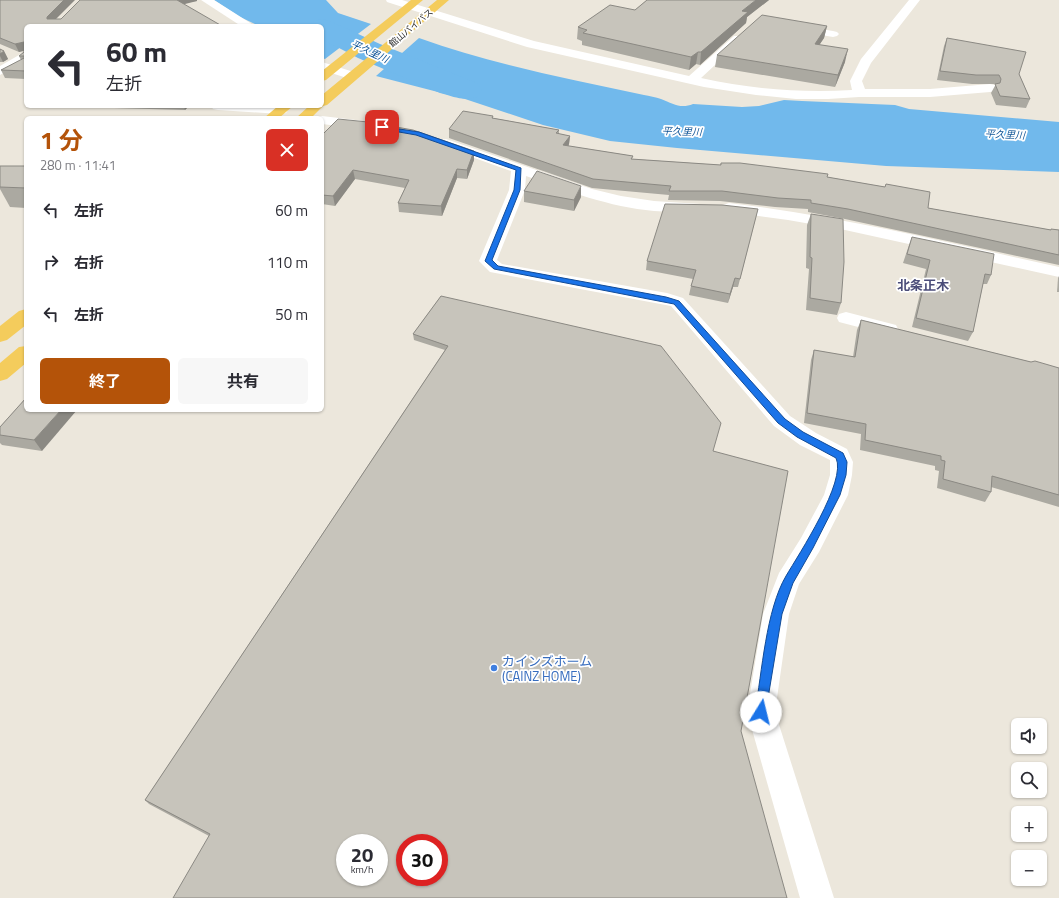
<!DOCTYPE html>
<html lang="ja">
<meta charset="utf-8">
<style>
body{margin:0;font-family:"Titillium Web","Noto Sans JP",sans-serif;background:#f7f7f7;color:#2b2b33;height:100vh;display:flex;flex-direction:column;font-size:15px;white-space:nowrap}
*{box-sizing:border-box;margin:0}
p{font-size:13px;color:#7c7c81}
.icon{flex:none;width:22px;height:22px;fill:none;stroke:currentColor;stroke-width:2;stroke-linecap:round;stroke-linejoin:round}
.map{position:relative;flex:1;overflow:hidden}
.side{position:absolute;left:24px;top:116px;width:300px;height:296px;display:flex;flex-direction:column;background:#fff;border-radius:6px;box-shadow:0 1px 3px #0004}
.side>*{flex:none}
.hud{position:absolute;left:24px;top:24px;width:300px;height:84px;border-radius:6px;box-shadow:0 1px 3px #0004;background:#fff;color:#2b2b33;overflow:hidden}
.controls{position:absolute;left:1011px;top:718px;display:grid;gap:8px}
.controls a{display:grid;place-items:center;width:36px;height:36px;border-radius:6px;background:#fff;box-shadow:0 1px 3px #0004;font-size:20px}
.speed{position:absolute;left:336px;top:834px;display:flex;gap:8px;font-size:20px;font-weight:700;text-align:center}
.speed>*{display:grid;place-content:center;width:52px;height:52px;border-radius:50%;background:#fff;box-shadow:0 1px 3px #0004;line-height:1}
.speed small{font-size:10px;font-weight:400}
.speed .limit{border:6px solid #d22;background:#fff;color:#111}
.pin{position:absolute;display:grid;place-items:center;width:34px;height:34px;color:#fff;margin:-17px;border-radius:8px;box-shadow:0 2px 6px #0006}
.me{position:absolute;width:44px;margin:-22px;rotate:9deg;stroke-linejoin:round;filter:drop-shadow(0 0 3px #0008)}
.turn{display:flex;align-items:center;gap:14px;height:84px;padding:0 16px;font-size:18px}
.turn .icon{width:52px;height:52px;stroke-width:2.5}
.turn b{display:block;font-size:28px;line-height:34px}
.round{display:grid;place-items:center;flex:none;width:42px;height:42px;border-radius:6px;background:#f7f7f7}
.overview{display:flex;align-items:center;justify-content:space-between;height:68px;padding:0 16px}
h1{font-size:24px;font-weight:700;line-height:30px;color:#b45309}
.action{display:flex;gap:8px;margin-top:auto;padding:8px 16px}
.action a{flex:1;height:46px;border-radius:6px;background:#b45309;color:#fff;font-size:16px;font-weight:700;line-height:46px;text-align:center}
.action a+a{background:#f7f7f7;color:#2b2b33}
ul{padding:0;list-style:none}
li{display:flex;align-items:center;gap:12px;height:52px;padding:0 16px}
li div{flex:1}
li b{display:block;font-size:15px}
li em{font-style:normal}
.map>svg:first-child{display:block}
</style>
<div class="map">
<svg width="1059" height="898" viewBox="0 0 1059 898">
<rect width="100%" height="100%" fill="#ece7dc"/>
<g fill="#71b9ec">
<path d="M214,0H326L338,13L371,24L325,59L322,58V26H259L240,17Z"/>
<path d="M419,38C492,64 568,79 644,95C649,96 656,97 661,99C673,104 681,109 693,104L742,107L759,106L784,100L802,101L895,105L909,109L1059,122V172L886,166L677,148L610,141L543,125L465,99L376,76Z"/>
</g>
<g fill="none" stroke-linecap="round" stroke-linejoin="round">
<path fill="#71b9ec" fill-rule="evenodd" d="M322,19L332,22L380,44L477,83L482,90L477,97C462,101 455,97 440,93L358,58L322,39V26H309L312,22Z"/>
<g fill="#fff" fill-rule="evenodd">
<path d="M201,0H214L255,26H241Z"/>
<path d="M386,0H402L534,41L689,76L734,36H742L744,38L742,40L701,78C750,89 801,93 852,90L850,81L861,59L909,0H920L871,63L862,81L865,89H930L990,84L995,85L996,88L995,91L990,92L930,97H859L828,99H796L756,95L704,87L527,47L387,2Z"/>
<path d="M796,25L833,31L837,32L839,34L837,36L833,37L792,30L790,28L792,26Z"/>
<path d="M26,51V60L0,75V66Z"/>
<path d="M322,62L357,73L359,76L357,79L353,80L322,70Z"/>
<path d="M211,106H281L286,107L288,110L286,113L281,114L218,110L213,109Z"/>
<path d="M322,116L364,121L369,122L371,125L369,128L364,129L322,124V118H316Z"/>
<path d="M446,139L592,189L621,196L654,201L700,204L702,207L700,210L694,212C681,211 667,212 654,211C609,207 568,191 526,176L525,190L497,260L502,264L667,293L683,298L790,416L816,433L847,449L853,462L852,475L848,495L819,552L799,584L789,614L775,712L834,898H800L747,712L763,614L779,573L801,538L824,495L830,475V460L800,445L774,426L671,306L490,272L479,261L509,190L511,171L441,146L439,143L441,140Z"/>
<path d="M729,203C841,216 949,243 1059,267V277L845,230L788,220L723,211L721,208L723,205Z"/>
<path d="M846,312L896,325L898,329L896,333L889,335L839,322L837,318L839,314Z"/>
</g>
<g fill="#f4cc5c" fill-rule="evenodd">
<path d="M411,0H423L326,80L322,81V71Z"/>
<path d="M437,0H449L327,105L323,106L311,118H296L309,106H322V95Z"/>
<path d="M278,106H293L279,118H264Z"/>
<path d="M26,309V325L7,340L0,342V326L19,311Z"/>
<path d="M26,346V363L7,379L0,381V363L19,347Z"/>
</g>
</g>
<g fill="#aba9a1">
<path d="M0,0L55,19H61L80,0H197V1L26,26V79L5,78L1,70L21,60L19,56L24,52V51L19,52L0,44Z"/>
<path d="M647,0H769L747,17L746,23L700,65L696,64L689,70L582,45V41L577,39L578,27L635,10Z"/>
<path d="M827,26L824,38L819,45L845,62L835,87L715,67L717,55Z"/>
<path d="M947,38L1019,74L1030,99L1026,108L996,105L991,93L996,84H972L937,80L944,46Z"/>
<path d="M0,49L4,51L8,59L3,62H0Z"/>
<path d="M77,106H189L185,110L79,107Z"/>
<path d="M493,116V118L559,130V134L570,136L569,144V146L633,156L632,159L720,165L721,163L827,177L885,187L886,184L928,208L1051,230V229L1059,230V265L845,219L808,212V209L775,207L720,201L668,200L669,195L592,188L449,138V129Z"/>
<path d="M322,135L474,151V160L467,179L457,178L442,216L399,212L398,203L405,188L355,179L335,206L322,204Z"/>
<path d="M0,166H26V208L10,207L0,189Z"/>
<path d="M524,191L581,197L574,211L524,202Z"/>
<path d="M758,209L738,287H733L728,303L689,295L691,286L693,279L646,270L647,261Z"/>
<path d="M811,214L841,303L837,315L806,310L809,269L806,268L807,225Z"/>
<path d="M912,237L991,275L987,284H983L973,332L968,341L912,327L926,269L903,263L909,245Z"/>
<path d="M1059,276V292H1057L1058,278Z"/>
<path d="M441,296L713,451L741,731L209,836L149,804L145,800L445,350L414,340L413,334Z"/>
<path d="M861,320L1031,362L1059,368V507L991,487V492L985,502L937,488L939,471L935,470V466L860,450L861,434L804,423L811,360L814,350L853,357L857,330Z"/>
<path d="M26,398L42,451L2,445L0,443V427Z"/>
</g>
<g fill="#8b8983">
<path d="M64,0H75L50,25L47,19V17Z"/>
<path d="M175,0H197V1L177,6Z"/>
<path d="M756,0H769L747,17L746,23L700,65L701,52L742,11Z"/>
<path d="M827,26L824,38L812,56L815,44Z"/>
<path d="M24,42L26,50L19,52L15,44Z"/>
<path d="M848,49L845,62L835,87L838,75Z"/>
<path d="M4,51L8,59L3,62L0,56V54Z"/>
<path d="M698,52L696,64L689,70L691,57Z"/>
<path d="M184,106H189L185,110Z"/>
<path d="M570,136L569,144L563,154V145Z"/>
<path d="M474,151V160L467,179V170Z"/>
<path d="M457,169V178L442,216L441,206Z"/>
<path d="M353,170L355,179L335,206L333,196Z"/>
<path d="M581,186V197L574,211V200Z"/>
<path d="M735,278L733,287L728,303L730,294Z"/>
<path d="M61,410H77L42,451L34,440Z"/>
</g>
<g fill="#c7c4bb" stroke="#8b8983" fill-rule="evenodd">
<path d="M0,0H64L47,17V19H61L80,0H177L222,26H26V56H19L24,52V42L15,44L0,38Z"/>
<path d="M647,0H756L742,11L748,12L701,52H698L691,57L583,33L587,30L578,27L610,5L635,10Z"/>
<path d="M762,15L827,26L815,44L848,49L838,75L717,55Z"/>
<path d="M947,38L1026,52L1019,74L1030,99L1000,96L995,84L1000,83L1001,79L999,75H976L940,71Z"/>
<path d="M0,49L4,51L0,54Z"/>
<path d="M26,57V71L1,70Z"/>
<path d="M463,111L493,116L492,118L559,130L556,133L570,136L563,145L633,156L631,159L721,165V163H740L828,174L827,177L885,187L886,184L930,192L928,208L1051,230V229L1059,230V255L848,209L811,203V200L778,198L722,191H669L671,186L593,179L449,129Z"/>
<path d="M338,119L368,122L413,130L474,151L467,170L457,169L441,206L398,203L409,180L353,170L333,196L322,195V135Z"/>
<path d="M0,166H26V188L0,187Z"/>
<path d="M537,171L581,186L574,200L524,191Z"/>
<path d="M665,204L722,205L758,209L740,279L735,278L730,294L691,286L696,270L647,261Z"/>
<path d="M811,214L843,219L844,262L841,303L810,298L812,258L810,257Z"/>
<path d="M912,237L994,254L991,275L985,274L973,332L916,318L930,260L907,254Z"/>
<path d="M441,296L661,346L721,423L713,451L788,471L741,731L787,898H173L210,834L145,800L448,346L413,334ZM345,843H379V877H345ZM405,843H439V877H405Z"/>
<path d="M861,320L1031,362L1035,361L1059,368V495L992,476L991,492L943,479L945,461L941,460V456L865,440L866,424L807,413L814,350L855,357Z"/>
<path d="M26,398V410H61L34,440L0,435V427Z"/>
</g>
<path fill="#1a73e8" stroke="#114b97" d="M380,126L419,132L521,168L520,190L492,260L498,266L666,297L679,301L785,419L803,432L843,453L847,462L846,475L840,495L813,548L793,583L782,614L765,716L761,718L757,716L755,712C762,672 766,610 786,576C799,554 847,481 836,458L797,437L778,423L674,304L494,269L485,261L514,190L516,170L416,135L382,129L380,127Z"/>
<circle fill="#3f7fe0" stroke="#fff" stroke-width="1.5" cx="494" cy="668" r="4"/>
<g text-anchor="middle" stroke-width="3.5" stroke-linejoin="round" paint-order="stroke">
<g font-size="9" fill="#2a2a2a" stroke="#fff">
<text transform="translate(411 28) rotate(-40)" y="3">館山バイパス</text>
</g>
<g font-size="10" font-style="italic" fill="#105597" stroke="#fff">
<text transform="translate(370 51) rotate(25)" y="4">平久里川</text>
<text transform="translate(682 131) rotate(2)" y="4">平久里川</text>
<text transform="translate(1005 134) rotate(3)" y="4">平久里川</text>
</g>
<g font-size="13" font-weight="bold" fill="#4b4d79" stroke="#fff">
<text x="923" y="290">北条正木</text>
</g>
<g font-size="13" fill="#366cbe" stroke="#fff" text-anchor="start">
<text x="502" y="666">カインズホーム<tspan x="502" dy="15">(CAINZ HOME)</tspan></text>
</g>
</g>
</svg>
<div class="controls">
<a><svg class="icon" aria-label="sound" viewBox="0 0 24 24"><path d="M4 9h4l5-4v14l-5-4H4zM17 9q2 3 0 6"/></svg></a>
<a><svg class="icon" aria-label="search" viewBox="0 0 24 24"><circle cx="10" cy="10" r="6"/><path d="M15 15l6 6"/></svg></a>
<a>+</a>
<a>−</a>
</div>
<div class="speed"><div>20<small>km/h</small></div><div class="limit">30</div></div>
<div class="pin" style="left:382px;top:127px;background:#d93025"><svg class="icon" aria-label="arrive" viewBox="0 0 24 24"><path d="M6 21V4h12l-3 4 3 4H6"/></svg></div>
<svg class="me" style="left:761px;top:712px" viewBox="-20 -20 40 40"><circle r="19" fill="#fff"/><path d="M0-13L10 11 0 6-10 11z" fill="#1a73e8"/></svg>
<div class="hud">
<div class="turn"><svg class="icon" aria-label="left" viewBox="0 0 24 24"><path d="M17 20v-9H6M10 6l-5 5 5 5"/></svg><div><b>60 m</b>左折</div></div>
</div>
<section class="side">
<div class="overview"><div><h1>1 分</h1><p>280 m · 11:41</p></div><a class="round" style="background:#d93025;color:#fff"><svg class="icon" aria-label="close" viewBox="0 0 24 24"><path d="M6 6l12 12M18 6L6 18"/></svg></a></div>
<ul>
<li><svg class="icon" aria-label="left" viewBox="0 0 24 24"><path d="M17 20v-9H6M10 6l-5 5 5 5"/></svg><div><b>左折</b></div><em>60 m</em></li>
<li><svg class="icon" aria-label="right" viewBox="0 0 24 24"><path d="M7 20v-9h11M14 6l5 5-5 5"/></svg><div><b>右折</b></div><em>110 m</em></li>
<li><svg class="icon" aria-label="left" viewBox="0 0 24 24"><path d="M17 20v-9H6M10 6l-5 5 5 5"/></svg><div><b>左折</b></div><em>50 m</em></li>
</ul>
<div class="action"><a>終了</a><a>共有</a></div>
</section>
</div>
